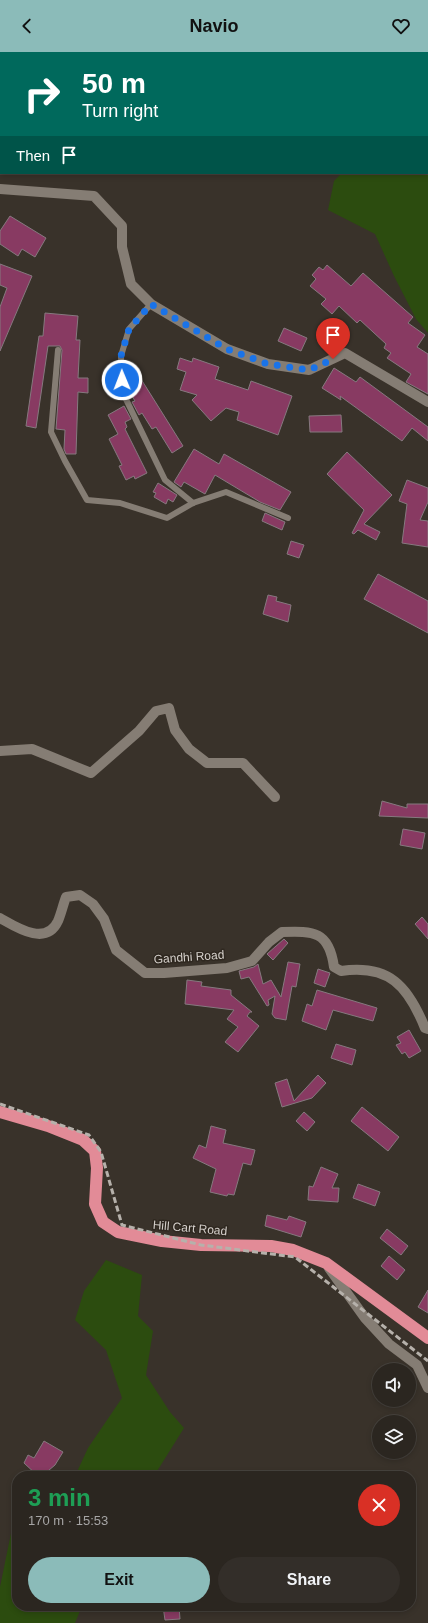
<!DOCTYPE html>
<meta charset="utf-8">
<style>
body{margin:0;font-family:Helvetica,sans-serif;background:#332e29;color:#f1f3f6;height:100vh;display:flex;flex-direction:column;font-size:15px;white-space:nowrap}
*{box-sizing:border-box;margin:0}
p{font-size:13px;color:#a6a5a5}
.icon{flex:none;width:22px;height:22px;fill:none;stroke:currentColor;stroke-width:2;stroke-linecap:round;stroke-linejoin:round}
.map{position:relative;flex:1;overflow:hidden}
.details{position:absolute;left:12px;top:1419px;width:404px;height:140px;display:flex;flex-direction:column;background:#2b2620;border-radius:16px;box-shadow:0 2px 6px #0003,0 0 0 1px #47433e}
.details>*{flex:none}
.hud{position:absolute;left:0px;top:0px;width:428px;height:122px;box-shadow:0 2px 6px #0003,0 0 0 1px #47433e;background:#00695c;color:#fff;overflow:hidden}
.fabs{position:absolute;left:372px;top:1311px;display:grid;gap:8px}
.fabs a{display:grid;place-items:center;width:44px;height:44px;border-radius:50%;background:#2b2620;box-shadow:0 2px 6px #0003,0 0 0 1px #47433e;font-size:20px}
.pin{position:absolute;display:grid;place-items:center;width:34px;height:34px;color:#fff;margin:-41px -17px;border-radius:50% 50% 50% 0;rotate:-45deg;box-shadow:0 0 4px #0007}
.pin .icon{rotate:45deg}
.me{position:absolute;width:44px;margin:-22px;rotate:359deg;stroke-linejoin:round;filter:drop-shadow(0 0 3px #0008)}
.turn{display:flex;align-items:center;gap:14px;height:84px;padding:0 16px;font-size:18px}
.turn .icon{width:52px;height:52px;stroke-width:2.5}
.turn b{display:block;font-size:28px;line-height:34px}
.then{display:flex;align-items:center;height:38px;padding:0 16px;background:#0003;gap:8px;font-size:15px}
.round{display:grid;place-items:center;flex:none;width:42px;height:42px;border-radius:21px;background:#332e29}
.summary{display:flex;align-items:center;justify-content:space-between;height:68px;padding:0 16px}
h1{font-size:24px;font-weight:600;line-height:30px;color:#1e9e55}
.action{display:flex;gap:8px;margin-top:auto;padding:8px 16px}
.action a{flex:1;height:46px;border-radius:24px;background:#8bbbb9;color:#111;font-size:16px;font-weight:600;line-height:46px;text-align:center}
.action a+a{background:#332e29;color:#f1f3f6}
header{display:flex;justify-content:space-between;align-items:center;height:52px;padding:0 16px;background:#8bbbb9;color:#111;font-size:18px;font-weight:600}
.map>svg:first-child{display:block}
</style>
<header><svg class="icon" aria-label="back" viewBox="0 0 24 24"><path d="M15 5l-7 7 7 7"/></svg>Navio<svg class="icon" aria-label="heart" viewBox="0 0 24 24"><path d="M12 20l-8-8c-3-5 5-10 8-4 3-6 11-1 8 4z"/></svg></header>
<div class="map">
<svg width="428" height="1571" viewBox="0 0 428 1571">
<rect width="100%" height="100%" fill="#39322a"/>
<g fill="#2c4c0f">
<path d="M0,0H428V281L416,267L394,224L375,182L328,158L334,129L342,121H427V1H1L0,62Z"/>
<path d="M106,1208L142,1223L138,1264L153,1279L146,1323L170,1360L184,1376L154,1424H75L88,1396L122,1346L106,1298L75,1268L84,1239Z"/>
<path d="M17,1452V1554H82L75,1571H0V1535Z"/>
</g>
<g fill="#883a62" stroke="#86797f">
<path d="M10,164L46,186L35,205L22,197L18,204L0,192V179Z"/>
<path d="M0,212L32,224L0,299V255L7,236L0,233Z"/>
<path d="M327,213L351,234L363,221L413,265L408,271L425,283L417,295L428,302V342L406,330L411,322L387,306L391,301L384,296L386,292L360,268L357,271L339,254L332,262L321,252L326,247L310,234L316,227L312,223L319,215L323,218Z"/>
<path d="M45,261L78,264L76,288H80L78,326H88V341L78,340L76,402H66L64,397L65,378L56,377L62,298L60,294H48L36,376L26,374L39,284H43Z"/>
<path d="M284,276L307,286L301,299L278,289Z"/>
<path d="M180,306L192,310L193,306L219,315L215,327L248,338L251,329L292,344L278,383L237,368L239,360L226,356L211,369L192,348L197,343L180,338L186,320L177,317Z"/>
<path d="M334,316L356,330L360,325L428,375V389L412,376L402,389L340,344L341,348L322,336Z"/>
<path d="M141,327L183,394L172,401L156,375L152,377L142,361L139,363L132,350L135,349L127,336Z"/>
<path d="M124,354L131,367L125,370L127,375L125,377L147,421L135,427L134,424L126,428L119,414L122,413L109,387L118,382L108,363Z"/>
<path d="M341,363L342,380H310L309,364Z"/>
<path d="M194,397L219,412L224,402L291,440L280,458L260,450L215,423L205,442L184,430L181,435L174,430Z"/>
<path d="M347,400L392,443L364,472L380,480L376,488L358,478L354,482L352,481L364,458L327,422Z"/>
<path d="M407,428L428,436V450L420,468L428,469V495L402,491L407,452L399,449Z"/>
<path d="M158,431L177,443L173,450L168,447L166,452L154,445L156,441L153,440Z"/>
<path d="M265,461L285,470L282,478L262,469Z"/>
<path d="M291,489L304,493L299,506L287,502Z"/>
<path d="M378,522L428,549V581L364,547Z"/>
<path d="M268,543L277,545L276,549L291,553L288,570L263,562Z"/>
<path d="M382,749L407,756V752H428V766L379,764Z"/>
<path d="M403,777L425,781L422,797L400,793Z"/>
<path d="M422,865L428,872V887L415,872Z"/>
<path d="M284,887L288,891L273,908L267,902Z"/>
<path d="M288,910L300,912L296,935L292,934L286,968L275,966L272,962L275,944L268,948L269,953L267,954L249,925L241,927L239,919L254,915L258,912L263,932L271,928L281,945Z"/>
<path d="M318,917L330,921L325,935L314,931Z"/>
<path d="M187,928L202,930L201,934L231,938V943L252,960H250L247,964L259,974L238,1000L225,990L238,975L227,967L234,958L185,952Z"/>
<path d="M317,938L377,956L373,969L333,958L326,978L302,969L307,952L312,954Z"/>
<path d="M409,978L421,999L409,1006L405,1000L402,1002L396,993L401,991L397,985Z"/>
<path d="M336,992L356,998L352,1013L331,1006Z"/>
<path d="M318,1023L326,1031L312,1046L282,1055L275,1031L287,1027L294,1049Z"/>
<path d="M362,1055L399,1085L388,1099L351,1069Z"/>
<path d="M304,1060L315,1070L307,1079L296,1069Z"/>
<path d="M211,1074L226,1078L223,1091L255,1098L251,1113L243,1111L234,1143L228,1142L227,1144L210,1140L216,1117L193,1106L199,1093L206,1096Z"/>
<path d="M321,1115L338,1122L332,1136H339L338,1150L308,1148L309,1134L313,1135Z"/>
<path d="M358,1132L380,1140L375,1154L353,1146Z"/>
<path d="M267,1163L287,1168L289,1164L306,1170L301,1185L265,1174Z"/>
<path d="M387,1177L408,1194L401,1203L380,1186Z"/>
<path d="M389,1204L405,1218L397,1228L381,1214Z"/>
<path d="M428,1238V1261L418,1255Z"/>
<path d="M44,1389L63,1400L55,1413L42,1424H38L24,1411L28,1403L34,1406Z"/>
<path d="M163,1554H179L180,1567L165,1568Z"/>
</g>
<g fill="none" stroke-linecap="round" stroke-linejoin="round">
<g stroke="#857d74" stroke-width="6">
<path d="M151,252L129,277L121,304L122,339L165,428L193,451"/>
<path d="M58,298L51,380L65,409L87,448L120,451L167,466L193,451L226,440L288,466"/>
</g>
<g stroke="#857d74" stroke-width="10">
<path d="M0,137L94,144L122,174V195L131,232L151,252L227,297L268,312L309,318L345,301L428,350"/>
<path d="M0,699L32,697L91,721L139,679L156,659L169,656L175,678L189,697L207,711H243L275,745"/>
<path d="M329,1216L365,1266L389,1292L417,1313L428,1336"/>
</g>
<path stroke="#857d74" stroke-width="10" d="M0,866C16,875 46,895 58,869C61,862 63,853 66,845L80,843L93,852L104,867L116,898L145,921H164L227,916L252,909L269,890L282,880C314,879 329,879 334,915L341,919C389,912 408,934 425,976L428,977"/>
<path stroke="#e28b97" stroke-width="12" d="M0,1060L48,1074L83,1088L95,1099L97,1116L95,1152L103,1170L118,1180L162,1189L201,1193L271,1194L293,1198L326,1211L428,1286"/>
<path stroke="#b6b1ab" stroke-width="3" stroke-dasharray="6 3" stroke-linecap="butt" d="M0,1052L89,1083L101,1100L122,1173L201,1193L295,1205L428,1309"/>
</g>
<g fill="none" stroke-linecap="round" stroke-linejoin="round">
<path stroke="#1a73e8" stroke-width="7" stroke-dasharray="0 12.6" d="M122,328L121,304L129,277L151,252L227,297L268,312L309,318L333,307"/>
</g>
<g text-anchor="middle" stroke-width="3" stroke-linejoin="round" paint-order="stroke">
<g font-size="12" fill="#d5d0cb" stroke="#2f2820">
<text transform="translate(189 905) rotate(-4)" y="4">Gandhi Road</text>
<text transform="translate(190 1176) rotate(5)" y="4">Hill Cart Road</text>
</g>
</g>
</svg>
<div class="fabs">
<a><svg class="icon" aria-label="sound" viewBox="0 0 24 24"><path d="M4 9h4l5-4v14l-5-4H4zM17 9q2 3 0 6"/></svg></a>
<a><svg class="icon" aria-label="layers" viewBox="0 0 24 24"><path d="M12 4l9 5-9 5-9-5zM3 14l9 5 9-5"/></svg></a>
</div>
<div class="pin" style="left:333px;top:307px;background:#d93025"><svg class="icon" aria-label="arrive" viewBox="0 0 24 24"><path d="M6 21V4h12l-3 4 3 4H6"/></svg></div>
<svg class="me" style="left:122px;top:328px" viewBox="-20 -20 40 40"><circle r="17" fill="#1a73e8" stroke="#fff" stroke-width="3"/><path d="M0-11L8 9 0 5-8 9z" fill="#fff"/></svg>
<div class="hud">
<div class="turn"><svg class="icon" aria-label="right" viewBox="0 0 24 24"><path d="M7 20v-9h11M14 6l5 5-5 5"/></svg><div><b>50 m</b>Turn right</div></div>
<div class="then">Then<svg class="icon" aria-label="arrive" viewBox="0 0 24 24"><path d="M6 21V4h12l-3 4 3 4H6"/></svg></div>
</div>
<section class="details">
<div class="summary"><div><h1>3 min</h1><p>170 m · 15:53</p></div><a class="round" style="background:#d93025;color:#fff"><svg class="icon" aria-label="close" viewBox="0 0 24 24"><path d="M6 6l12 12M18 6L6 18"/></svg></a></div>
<div class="action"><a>Exit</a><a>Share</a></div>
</section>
</div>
